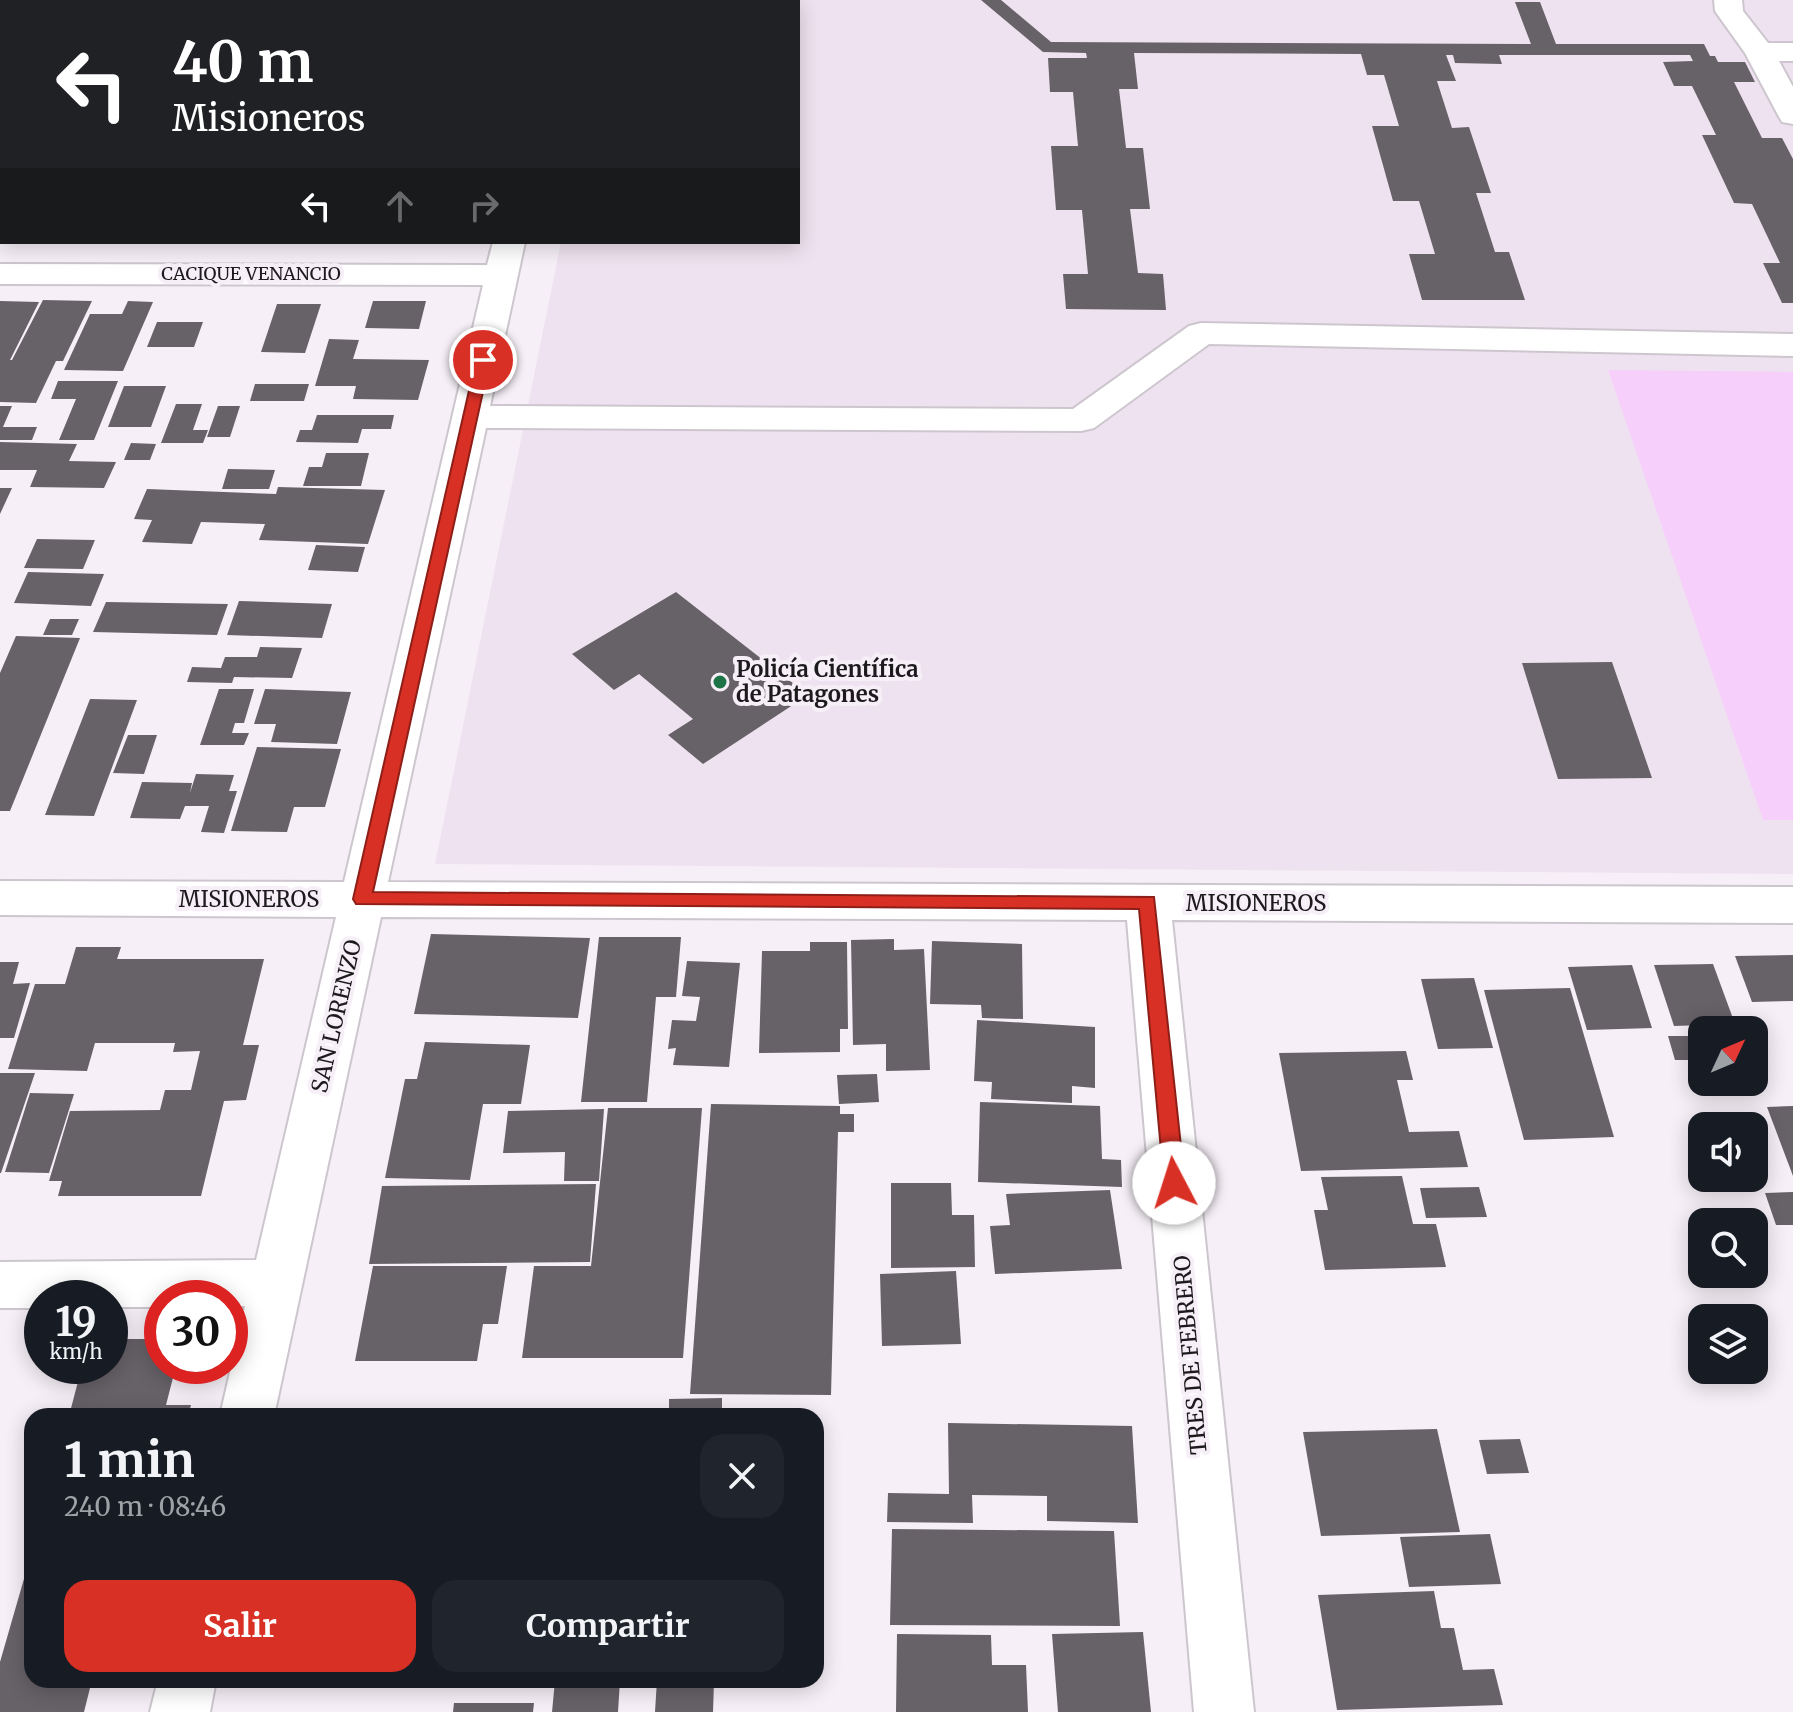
<!DOCTYPE html>
<html lang="es">
<meta charset="utf-8">
<style>
body{margin:0;font-family:Merriweather,serif;background:#20242c;color:#f1f3f6;height:100vh;display:flex;flex-direction:column;font-size:30px;white-space:nowrap}
*{box-sizing:border-box;margin:0}
p{font-size:26px;color:#9ea1a6}
.icon{flex:none;width:44px;height:44px;fill:none;stroke:currentColor;stroke-width:2;stroke-linecap:round;stroke-linejoin:round}
.map{position:relative;flex:1;overflow:hidden}
.panel{position:absolute;left:24px;top:1408px;width:800px;height:280px;display:flex;flex-direction:column;background:#171b24;border-radius:24px;box-shadow:0 4px 20px #0003}
.panel>*{flex:none}
.top-card{position:absolute;left:0px;top:0px;width:800px;height:244px;box-shadow:0 4px 20px #0003;background:#202124;color:#fff;overflow:hidden}
.needle{width:52px;rotate:46deg}
.fabs{position:absolute;left:1688px;top:1016px;display:grid;gap:16px}
.fabs a{display:grid;place-items:center;width:80px;height:80px;border-radius:16px;background:#171b24;box-shadow:0 4px 20px #0003;font-size:40px}
.speed{position:absolute;left:24px;top:1280px;display:flex;gap:16px;font-size:40px;font-weight:700;text-align:center}
.speed>*{display:grid;place-content:center;width:104px;height:104px;border-radius:50%;background:#171b24;box-shadow:0 4px 20px #0003;line-height:1}
.speed small{font-size:20px;font-weight:400}
.speed .limit{border:12px solid #d22;background:#fff;color:#111}
.pin{position:absolute;display:grid;place-items:center;width:68px;height:68px;color:#fff;margin:-34px;border:4px solid #fff;border-radius:50%;box-shadow:0 2px 8px #0007}
.me{position:absolute;width:88px;margin:-44px;rotate:355deg;stroke-linejoin:round;filter:drop-shadow(0 0 6px #0008)}
.turn{display:flex;align-items:center;gap:28px;height:168px;padding:0 40px;font-size:36px}
.turn .icon{width:104px;height:104px;stroke-width:2.5}
.turn b{display:block;font-size:56px;line-height:68px}
.lanes{display:flex;align-items:center;height:76px;padding:0 40px;background:#0003;justify-content:center;gap:40px;direction:ltr}
.lanes .off{opacity:.35}
.round{display:grid;place-items:center;flex:none;width:84px;height:84px;border-radius:24px;background:#20242c}
.head{display:flex;align-items:center;justify-content:space-between;height:136px;padding:0 40px}
h1{font-size:48px;font-weight:700;line-height:60px}
.action{display:flex;gap:16px;margin-top:auto;padding:16px 40px}
.action a{flex:1;height:92px;border-radius:24px;background:#d93025;color:#fff;font-size:32px;font-weight:700;line-height:92px;text-align:center}
.action a+a{background:#20242c;color:#f1f3f6}
.map>svg:first-child{display:block}
</style>
<div class="map">
<svg width="1793" height="1712" viewBox="0 0 1793 1712">
<rect width="100%" height="100%" fill="#f6eff7"/>
<path fill="#efe2f0" d="M610,0H1793V874L435,864L561,242H798V2Z"/>
<path fill="#f6cffb" d="M1608,370L1793,372V820H1763Z"/>
<g fill="#676168">
<path d="M981,0H1001L1051,42L1531,44L1515,2H1540L1556,44H1704L1710,56H1715L1718,62H1745L1755,82H1734L1762,138H1782L1793,159V303H1782L1763,263H1780L1752,204L1734,203L1702,135H1716L1692,86H1674L1663,62L1693,61L1690,55H1499L1502,64L1455,63L1453,55H1446L1456,81H1437L1452,128L1469,127L1491,193H1476L1495,252H1509L1525,300H1422L1409,254H1435L1419,201H1393L1372,126H1399L1384,75H1367L1361,54L1134,53L1138,89H1119L1126,148H1143L1150,209H1130L1138,273L1163,274L1166,310L1066,309L1063,274H1088L1082,210H1056L1051,146H1078L1073,92H1050L1048,58H1087L1086,53L1043,52Z"/>
<path d="M43,300L92,301L63,361H56L36,403L0,402V301L39,302L10,360H12Z"/>
<path d="M128,301L153,302L123,371L64,370L90,314H122Z"/>
<path d="M373,301H426L419,329L365,328Z"/>
<path d="M277,304H321L305,353L261,352Z"/>
<path d="M157,322H203L194,347H147Z"/>
<path d="M329,339L359,340L353,359L429,360L418,400L353,399L356,386H315Z"/>
<path d="M58,381H118L94,440H59L76,399H51Z"/>
<path d="M255,384H309L304,401H250Z"/>
<path d="M124,386H166L151,427H108Z"/>
<path d="M176,404H202L193,430H208L203,443H161Z"/>
<path d="M0,406H12L3,427H37L32,440H0Z"/>
<path d="M218,406H240L230,437H207Z"/>
<path d="M317,415H394L391,429H362L358,443L296,442L300,430H312Z"/>
<path d="M0,442L77,444L69,461L116,462L104,488L30,487L37,470H0Z"/>
<path d="M131,443L156,444L150,460H124Z"/>
<path d="M326,453H369L361,486H303L309,467H322Z"/>
<path d="M228,469L275,470L269,489H222Z"/>
<path d="M278,487L385,490L368,544L259,540L265,524L201,522L192,544L142,542L152,520L134,519L147,489L276,494Z"/>
<path d="M0,488H12L0,514Z"/>
<path d="M37,539L95,540L83,569L24,568Z"/>
<path d="M316,545L365,547L358,572L308,570Z"/>
<path d="M28,572L104,574L91,606L14,603Z"/>
<path d="M676,592L808,695L703,764L668,735L693,719L639,674L614,690L572,654Z"/>
<path d="M239,601L332,604L322,638L227,635Z"/>
<path d="M106,602L228,604L217,635L93,632Z"/>
<path d="M50,619H79L72,635H43Z"/>
<path d="M16,636L80,638L10,811H0V673Z"/>
<path d="M260,647L302,648L292,678L234,677L232,683L187,682L192,667L221,668L225,657H257Z"/>
<path d="M1612,662L1652,778L1558,779L1522,663Z"/>
<path d="M219,689H254L244,723H235L232,733H249L244,745H200Z"/>
<path d="M265,689L351,692L337,744L271,742L276,724H254Z"/>
<path d="M90,699L137,700L94,816L45,815Z"/>
<path d="M128,735H157L144,774L113,773Z"/>
<path d="M257,747L341,749L325,807H294L287,832L231,831Z"/>
<path d="M196,774L234,775L229,791H237L224,833L201,832L209,806H185L180,819L130,818L142,782L192,783L190,793Z"/>
<path d="M431,934L590,938L578,1018L414,1014Z"/>
<path d="M599,937H681L676,997H656L647,1102H581Z"/>
<path d="M894,939V950L924,949L930,1070L886,1071V1044L853,1045L851,940Z"/>
<path d="M932,941L1022,944L1023,1019L982,1018L981,1005L930,1004Z"/>
<path d="M810,942H847L848,1029H840V1052L759,1053L762,951H810Z"/>
<path d="M76,947H121L117,959H264L243,1045H259L246,1100L224,1101L201,1196H58L62,1181H49L70,1111L160,1110L165,1090H191L200,1051L173,1052L175,1043H95L87,1071L8,1069L35,984H65Z"/>
<path d="M1793,955V1001L1752,1002L1735,956Z"/>
<path d="M687,961L740,963L729,1067L673,1065L676,1048L668,1049L672,1020L696,1021L700,997L682,996Z"/>
<path d="M0,962H19L13,984L30,983L14,1038H0Z"/>
<path d="M1713,964L1735,1024L1674,1026L1654,965Z"/>
<path d="M1632,965L1652,1028L1587,1030L1568,967Z"/>
<path d="M1474,978L1493,1048L1438,1049L1421,979Z"/>
<path d="M1570,988L1614,1137L1524,1140L1484,990Z"/>
<path d="M977,1020L1095,1027V1088L1072,1086V1103L991,1099L992,1082L974,1081Z"/>
<path d="M1668,1036H1702V1060H1675Z"/>
<path d="M425,1042L530,1045L521,1104H483L470,1180L385,1178L405,1079H417Z"/>
<path d="M1406,1051L1413,1080H1397L1409,1132L1459,1131L1468,1167L1301,1171L1279,1053Z"/>
<path d="M0,1073H35L1,1173H0Z"/>
<path d="M877,1074L879,1102L839,1104L837,1075Z"/>
<path d="M30,1093L74,1094L49,1173L5,1172Z"/>
<path d="M980,1102L1100,1106L1102,1159L1121,1160L1122,1187L978,1182Z"/>
<path d="M711,1104L840,1106V1114H854V1132H838L831,1395L690,1394Z"/>
<path d="M1793,1106V1176L1767,1107Z"/>
<path d="M608,1108H702L683,1358H522L534,1266H591Z"/>
<path d="M604,1109L599,1181H564L565,1152L503,1153L508,1111Z"/>
<path d="M1402,1176L1413,1224H1436L1446,1267L1325,1270L1314,1210H1328L1321,1177Z"/>
<path d="M891,1183H951L952,1215H974L975,1267L891,1268Z"/>
<path d="M596,1184L590,1262L369,1264L382,1186Z"/>
<path d="M1479,1187L1487,1217L1426,1218L1420,1188Z"/>
<path d="M1110,1190L1122,1269L995,1274L990,1226L1010,1225L1006,1194Z"/>
<path d="M1793,1192V1225H1776L1765,1193Z"/>
<path d="M373,1266H507L498,1324H483L477,1361H355Z"/>
<path d="M956,1271L961,1344L882,1346L880,1274Z"/>
<path d="M110,1339H162V1366H176L166,1405H191L188,1416H69L82,1366H110Z"/>
<path d="M722,1398V1416H669V1399Z"/>
<path d="M948,1423L1132,1426L1138,1523L1047,1521V1496L972,1495L973,1523L887,1522L888,1493L949,1494Z"/>
<path d="M1437,1429L1460,1532L1321,1536L1303,1432Z"/>
<path d="M1520,1439L1529,1473L1487,1474L1479,1440Z"/>
<path d="M892,1529L1114,1531L1120,1626L890,1625Z"/>
<path d="M1490,1534L1501,1584L1409,1587L1400,1537Z"/>
<path d="M32,1551V1680H92L84,1712H0V1662Z"/>
<path d="M1434,1591L1441,1628H1454L1463,1670L1494,1669L1503,1705L1337,1710L1318,1595Z"/>
<path d="M1143,1632L1151,1712H1058L1052,1634Z"/>
<path d="M897,1634L991,1635L992,1665H1026L1028,1712H896Z"/>
<path d="M555,1680H620L618,1712H552Z"/>
<path d="M657,1680H714L713,1712H655Z"/>
<path d="M454,1703H534L533,1712H453Z"/>
</g>
<g fill="none" stroke-linecap="round" stroke-linejoin="round">
<g stroke="#cdc6ce" stroke-width="4">
<g id="minor">
<rect x="550" y="0" width="28" height="2"/>
<path d="M1714,0H1742L1743,11L1768,43H1793V61H1779L1793,87V124L1782,122L1778,115L1745,53L1715,11Z"/>
<path d="M493,242H525L490,406L1073,409L1189,326L1201,323L1793,334V356L1209,344L1094,428L1081,431L486,428L388,882L1793,887V923L1172,920L1254,1712H1194L1127,920L381,917L274,1416H220L245,1306L230,1307V1298H162V1307H110V1298H42V1308H0V1262L256,1260L336,917L0,915V881L344,882L483,285L0,284V264L487,265Z"/>
<path d="M158,1680H216L210,1712H150Z"/>
</g>
</g>
<use href="#minor" fill="#fff" fill-rule="evenodd"/>
</g>
<path fill="#d93025" stroke="#8d1f18" stroke-width="2" d="M483,356L490,360L373,892L1154,897L1185,1183L1181,1189L1174,1192L1167,1189L1164,1183L1139,909L356,904L353,899L476,360Z"/>
<circle fill="#1d7447" stroke="#f6eff7" stroke-width="3" cx="720" cy="682" r="8"/>
<g text-anchor="middle" stroke-width="8" stroke-linejoin="round" paint-order="stroke">
<g font-size="18" fill="#1c1a1c" stroke="#f6eff7">
<text x="251" y="280">CACIQUE VENANCIO</text>
</g>
<g font-size="22" font-weight="bold" fill="#1c1a1c" stroke="#f6eff7" text-anchor="start">
<text x="736" y="677">Policía Científica<tspan x="736" dy="25">de Patagones</tspan></text>
</g>
<g font-size="22" fill="#1c1a1c" stroke="#f6eff7">
<text x="249" y="907">MISIONEROS</text>
<text x="1256" y="911">MISIONEROS</text>
<text transform="translate(336 1016) rotate(-77)" y="8">SAN LORENZO</text>
<text transform="translate(1190 1355) rotate(-95)" y="8">TRES DE FEBRERO</text>
</g>
</g>
</svg>
<div class="fabs">
<a><svg class="needle" viewBox="-14 -14 28 28"><path d="M0-13l5 13h-10z" fill="#e53935"/><path d="M0 13l5-13h-10z" fill="#9ea1a6"/></svg></a>
<a><svg class="icon" aria-label="sound" viewBox="0 0 24 24"><path d="M4 9h4l5-4v14l-5-4H4zM17 9q2 3 0 6"/></svg></a>
<a><svg class="icon" aria-label="search" viewBox="0 0 24 24"><circle cx="10" cy="10" r="6"/><path d="M15 15l6 6"/></svg></a>
<a><svg class="icon" aria-label="layers" viewBox="0 0 24 24"><path d="M12 4l9 5-9 5-9-5zM3 14l9 5 9-5"/></svg></a>
</div>
<div class="speed"><div>19<small>km/h</small></div><div class="limit">30</div></div>
<div class="pin" style="left:483px;top:360px;background:#d93025"><svg class="icon" aria-label="arrive" viewBox="0 0 24 24"><path d="M6 21V4h12l-3 4 3 4H6"/></svg></div>
<svg class="me" style="left:1174px;top:1183px" viewBox="-20 -20 40 40"><circle r="19" fill="#fff"/><path d="M0-13L10 11 0 6-10 11z" fill="#d93025"/></svg>
<div class="top-card">
<div class="turn"><svg class="icon" aria-label="left" viewBox="0 0 24 24"><path d="M17 20v-9H6M10 6l-5 5 5 5"/></svg><div><b>40 m</b>Misioneros</div></div>
<div class="lanes"><svg class="icon" aria-label="left" viewBox="0 0 24 24"><path d="M17 20v-9H6M10 6l-5 5 5 5"/></svg><svg class="icon off" aria-label="ahead" viewBox="0 0 24 24"><path d="M12 20V5M6 11l6-6 6 6"/></svg><svg class="icon off" aria-label="right" viewBox="0 0 24 24"><path d="M7 20v-9h11M14 6l5 5-5 5"/></svg></div>
</div>
<section class="panel">
<div class="head"><div><h1>1 min</h1><p>240 m · 08:46</p></div><a class="round"><svg class="icon" aria-label="close" viewBox="0 0 24 24"><path d="M6 6l12 12M18 6L6 18"/></svg></a></div>
<div class="action"><a>Salir</a><a>Compartir</a></div>
</section>
</div>
